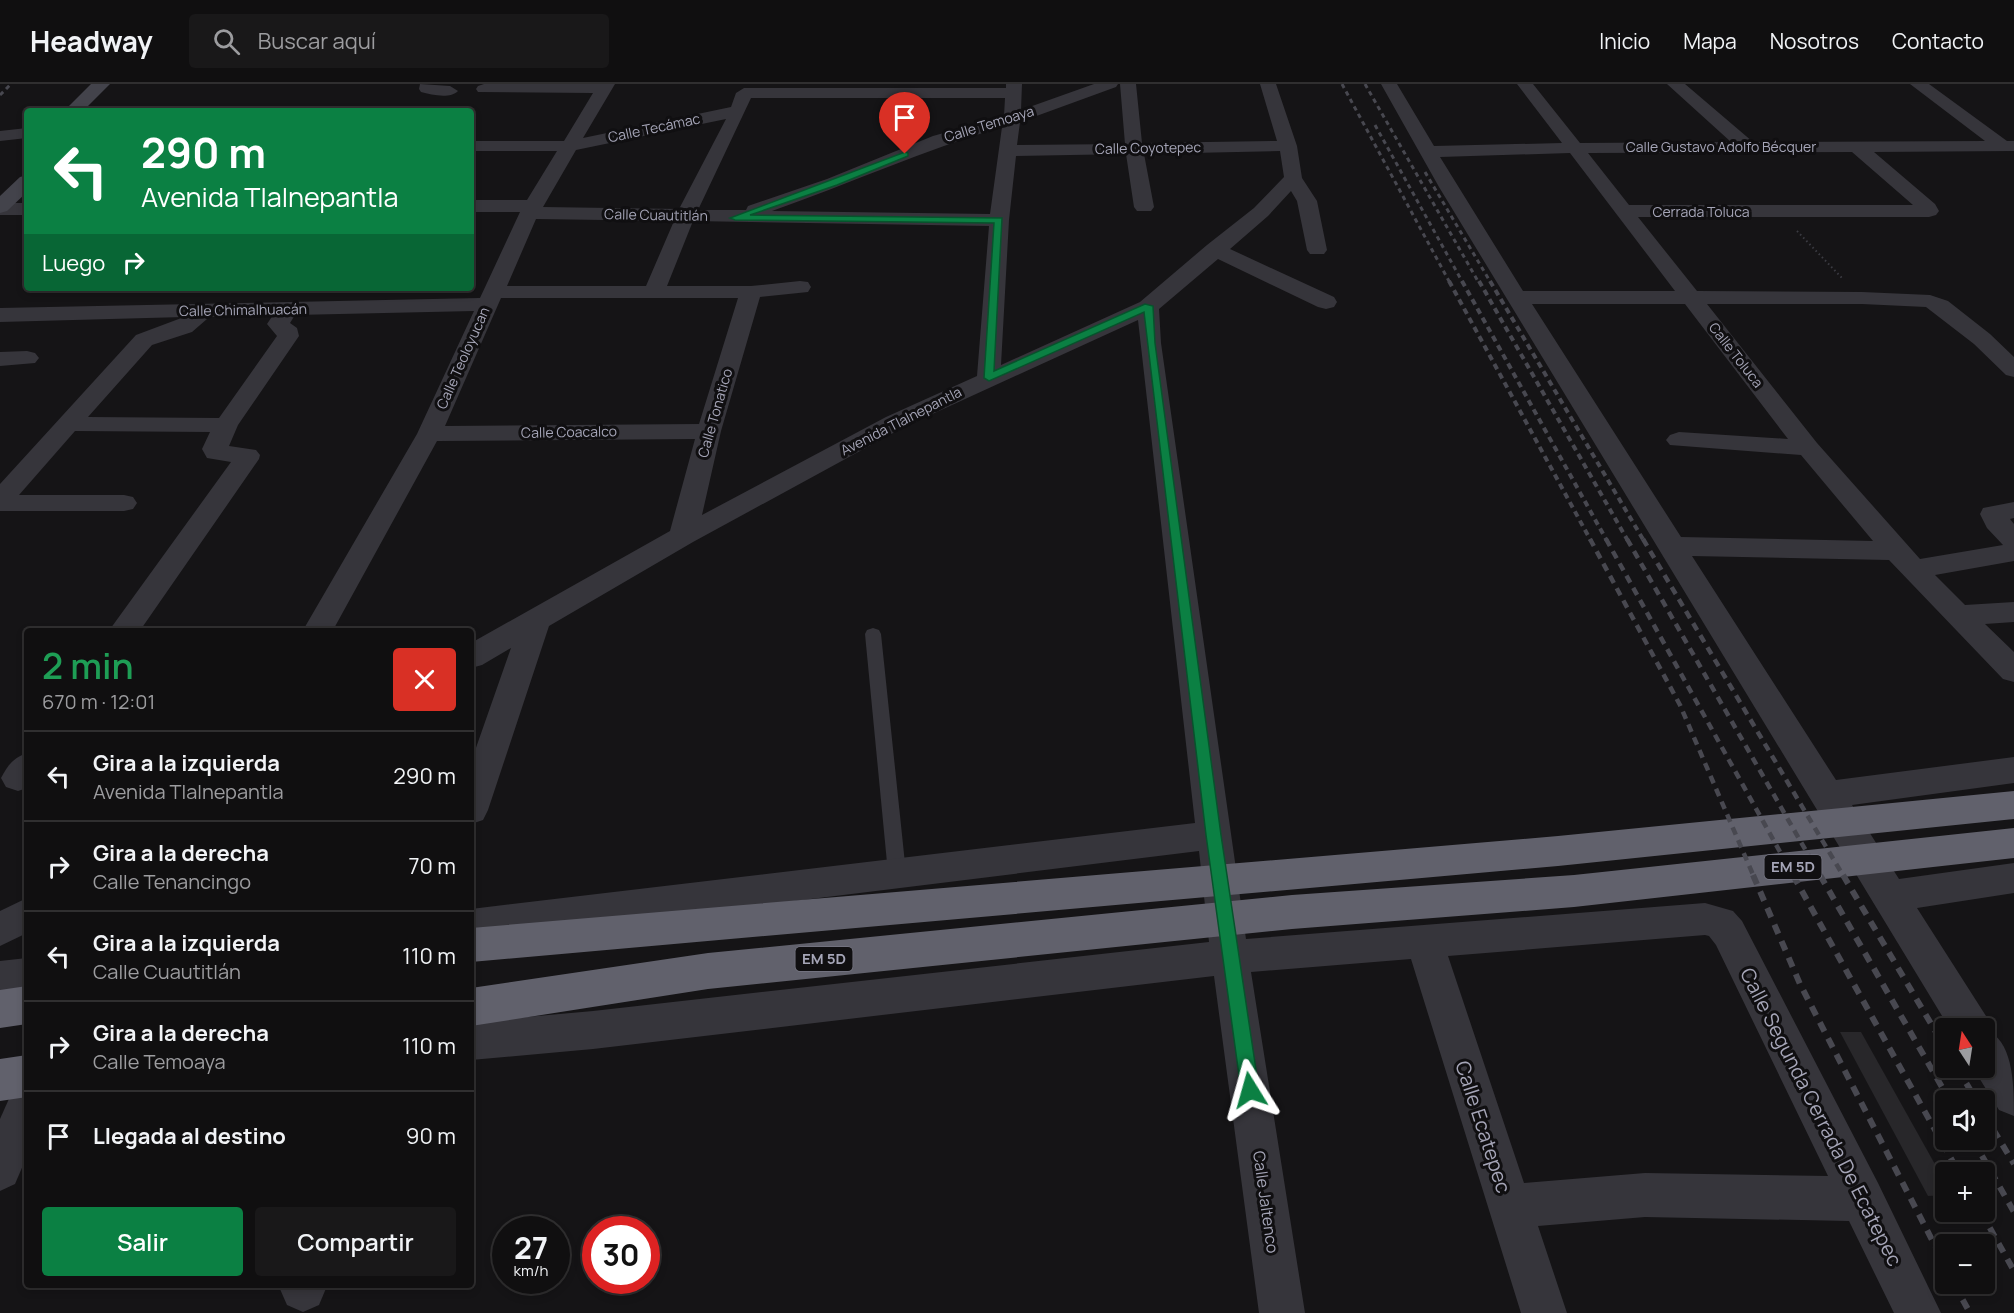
<!DOCTYPE html>
<html lang="es">
<meta charset="utf-8">
<style>
body{margin:0;font-family:Manrope,sans-serif;background:#191819;color:#f1f3f6;height:100vh;display:flex;flex-direction:column;font-size:22px;white-space:nowrap}
*{box-sizing:border-box;margin:0}
p{font-size:20px;color:#9c9c9f}
.icon{flex:none;width:33px;height:33px;fill:none;stroke:currentColor;stroke-width:2;stroke-linecap:round;stroke-linejoin:round}
.map{position:relative;flex:1;overflow:hidden}
.panel{position:absolute;left:24px;top:544px;width:450px;height:660px;display:flex;flex-direction:column;background:#100f10;border-radius:6px;box-shadow:0 3px 9px #0003,0 0 0 2px #302f30}
.panel>*{flex:none}
.hud{position:absolute;left:24px;top:24px;width:450px;height:183px;border-radius:6px;box-shadow:0 3px 9px #0003,0 0 0 2px #302f30;background:#0b8043;color:#fff;overflow:hidden}
.needle{width:39px;rotate:348deg}
.buttons{position:absolute;left:1935px;top:934px;display:grid;gap:12px}
.buttons a{display:grid;place-items:center;width:60px;height:60px;border-radius:6px;background:#100f10;box-shadow:0 3px 9px #0003,0 0 0 2px #302f30;font-size:30px}
.speed{position:absolute;left:492px;top:1132px;display:flex;gap:12px;font-size:30px;font-weight:700;text-align:center}
.speed>*{display:grid;place-content:center;width:78px;height:78px;border-radius:50%;background:#100f10;box-shadow:0 3px 9px #0003,0 0 0 2px #302f30;line-height:1}
.speed small{font-size:15px;font-weight:400}
.speed .limit{border:9px solid #d22;background:#fff;color:#111}
.pin{position:absolute;display:grid;place-items:center;width:51px;height:51px;color:#fff;margin:-62px -26px;border-radius:50% 50% 50% 0;rotate:-45deg;box-shadow:0 0 6px #0007}
.pin .icon{rotate:45deg}
.me{position:absolute;width:66px;margin:-33px;rotate:352deg;stroke-linejoin:round;filter:drop-shadow(0 0 4px #0008)}
.turn{display:flex;align-items:center;gap:21px;height:126px;padding:0 18px;font-size:27px}
.turn .icon{width:78px;height:78px;stroke-width:2.5}
.turn b{display:block;font-size:42px;line-height:51px}
.then{display:flex;align-items:center;height:57px;padding:0 18px;background:#0003;gap:12px;font-size:22px}
.round{display:grid;place-items:center;flex:none;width:63px;height:63px;border-radius:6px;background:#191819}
.summary{display:flex;align-items:center;justify-content:space-between;height:102px;padding:0 18px}
h1{font-size:36px;font-weight:600;line-height:45px;color:#1e9e55}
.button{display:flex;gap:12px;margin-top:auto;padding:12px 18px}
.button a{flex:1;height:69px;border-radius:6px;background:#0b8043;color:#fff;font-size:24px;font-weight:600;line-height:69px;text-align:center}
.button a+a{background:#191819;color:#f1f3f6}
ul{padding:0;list-style:none}
li{display:flex;align-items:center;gap:18px;height:90px;padding:0 18px;border-top:2px solid #302f30}
li div{flex:1}
li b{display:block;font-size:22px}
li em{font-style:normal}
header{display:flex;align-items:center;gap:36px;box-sizing:border-box;height:84px;padding:0 30px;background:#100f10;border-bottom:2px solid #302f30}
header strong{font-size:28px}
nav{display:flex;gap:33px;margin-inline-start:auto;font-size:21px}
.search{width:420px;height:54px;background:#191819;display:flex;align-items:center;gap:15px;box-sizing:border-box;padding:0 21px;border-radius:6px;color:#9c9c9f;font-size:22px}
.map>svg:first-child{display:block}
</style>
<header>
<strong>Headway</strong>
<div class="search"><svg class="icon" aria-label="search" viewBox="0 0 24 24"><circle cx="10" cy="10" r="6"/><path d="M15 15l6 6"/></svg>Buscar aquí</div>
<nav><a>Inicio</a><a>Mapa</a><a>Nosotros</a><a>Contacto</a></nav>
</header>
<div class="map">
<svg width="2014" height="1229" viewBox="0 0 2014 1229">
<rect width="100%" height="100%" fill="#151416"/>
<path fill="#28272a" d="M1840,948H1861L1946,1100V1111L1928,1112Z"/>
<g fill="none" stroke-linecap="round" stroke-linejoin="round">
<path stroke="#3b3b42" stroke-width="2" stroke-dasharray="1.5 3" stroke-linecap="butt" d="M1797,147L1842,194"/>
<path fill="#36353b" fill-rule="evenodd" d="M873,544L879,546L881,550L906,789L904,795L897,797L890,795L888,789L865,550L867,546Z"/>
<g fill="#36353b" fill-rule="evenodd">
<path d="M420,0L450,2L458,7C450,15 432,11 421,8L419,5Z"/>
<path d="M484,0H615L583,54L731,23L736,9L744,4H1006V0H1022L1021,26L1094,0H1118L1116,3L1020,38L1017,61L1125,60L1120,0H1136L1142,59L1277,57L1260,0H1276L1297,62L1302,94L1317,117L1327,166L1324,170H1310L1307,166L1297,117L1291,107L1268,132L1230,165L1334,213L1337,218L1334,223L1326,225L1318,223L1218,175L1159,225L1161,259L1246,855L1705,819L1733,827L1742,837L1878,1099L1941,1229H1894L1849,1137L1645,1133L1538,1142L1567,1229H1521L1411,875L1251,888L1305,1229H1259L1214,892L593,965L471,976V938L593,927L1209,858L1199,767L471,857V825L1195,739L1138,236L904,343L693,458L549,542L488,726L483,736L471,740V678L511,564L482,581L471,584V559L670,447L695,355L437,357L332,548H302L417,350L474,227L295,231L290,239L297,244L299,252L238,341L229,362L256,366L260,371L259,375L139,548H108L231,378L207,374L202,365L210,348L75,347L19,411H124L133,413L137,419L133,425L124,427H0V400L136,251L184,233L0,238V224L480,214L520,128H471V116H527L557,67H471V57H564L593,9L478,8L476,5L478,2ZM751,14H1005L1004,32L933,52L827,95L748,122L746,126H698ZM726,35L679,125L543,123L576,66ZM1002,43L990,130L772,127C849,100 924,66 1002,43ZM1280,67L1284,93L1254,124L1207,161L1140,218L1001,281L1009,136L1016,72L1126,70L1134,123L1137,127H1151L1154,123L1144,70ZM536,135L674,137L646,202H507ZM693,137L989,142L977,292L886,333L702,431L721,347L760,213L808,208L811,203L808,198L800,197L751,202H667ZM501,214H738L699,340L445,342ZM273,231L267,240L277,252L219,334L88,333L152,261L192,248L207,235L206,233ZM1705,851L1709,852L1716,861L1828,1092L1645,1089L1524,1099L1448,872Z"/>
<path d="M1381,0H1397L1434,62L1562,59L1517,0H1533L1580,59L1731,58L1667,0H1685L1753,58L1985,57L1910,0H1929L2007,57H2014V67L1874,68L1935,120L1939,127L1936,131L1929,133H1638L1697,207L1862,208L1930,211L1948,217L1990,250L2014,273V293L2006,291L1974,260L1926,223L1862,220H1707L1817,359L1920,475L2003,461L1987,444L1980,430L1983,424L2014,418V434L2010,435L2014,440V477L1935,491L1965,521L2014,518V538L1985,540L2014,568V598L2003,595L1889,476L1692,472L1836,696L2014,673V699L1852,721L1899,795L2014,779V809L1917,824L1986,932L1992,945L1990,948C2014,961 2014,1005 2014,1032L1999,1026L1973,984H1984V945H1950L1439,103ZM1852,68L1913,121H1629L1588,69ZM1570,69L1675,207H1523L1440,73ZM1532,220H1685L1788,355L1679,348L1670,351L1666,356L1670,361L1801,371L1873,457L1681,453Z"/>
<path d="M27,44V54L0,57V47Z"/>
<rect x="0" y="119" width="27" height="12"/>
<path d="M27,267L35,269L39,274L35,279L0,282V268Z"/>
<path d="M27,669V704L18,707L6,703L1,694C8,681 13,674 27,669Z"/>
<path d="M27,814V849L0,862V827Z"/>
<path d="M27,874V908L0,911V877Z"/>
<path d="M27,1002V1072L15,1100L0,1107V1035L12,1008Z"/>
<path d="M281,1202H327L319,1221L303,1228L287,1221L280,1205Z"/>
</g>
<g fill="#43434b" fill-rule="evenodd">
<path d="M91,0H110L83,27H64Z"/>
<path d="M27,91V108L7,127L0,129V112L20,93Z"/>
</g>
<g fill="#61616c" fill-rule="evenodd">
<path d="M2014,707V735L1558,782L471,878V844L1558,752Z"/>
<path d="M2014,744V774L1574,823L1292,845L708,905L471,942V904L708,869L1292,811L1574,791Z"/>
<path d="M27,902V940L0,944V906Z"/>
<path d="M27,971V1013L0,1017V975Z"/>
</g>
<g stroke="#484850" stroke-width="3" stroke-dasharray="4.5 4" stroke-linecap="butt">
<path d="M1342,0L1450,199"/>
<path d="M1365,0L1479,199"/>
<path d="M0,11L11,0"/>
<path d="M1375,41L1463,199"/>
<path d="M1425,88L1491,199"/>
</g>
<g stroke="#484850" stroke-width="4" stroke-dasharray="6 4.5" stroke-linecap="butt">
<path d="M1449,197L1591,457"/>
<path d="M1462,197L1607,457"/>
<path d="M1479,197L1628,457"/>
<path d="M1490,197L1644,457"/>
</g>
<g stroke="#484850" stroke-width="4.5" stroke-dasharray="8 6" stroke-linecap="butt">
<path d="M1590,455L1680,621L1754,793"/>
<path d="M1606,455L1794,793"/>
<path d="M1627,455L1821,793"/>
<path d="M1643,455L1844,793"/>
</g>
<g stroke="#484850" stroke-width="6" stroke-dasharray="10 8" stroke-linecap="butt">
<path d="M1753,791L1800,900L1946,1183"/>
<path d="M1793,791L1959,1089"/>
<path d="M1820,791L1950,1017"/>
<path d="M1843,791L1946,965"/>
<path d="M1957,984L1977,1017"/>
<path d="M1984,1030L2014,1080"/>
<path d="M1973,1056L2014,1128"/>
<path d="M1981,1128L2014,1187"/>
<path d="M1954,1200L1970,1229"/>
</g>
</g>
<path fill="#0b8043" stroke="#07532c" stroke-width="1.5" d="M905,68L908,69V72L837,101L750,131L1002,134L994,287L1145,220L1153,222L1155,259L1221,751L1259,1006L1256,1012L1250,1015L1243,1012L1241,1006L1206,751L1144,228L989,297L984,294L994,139L735,136L730,134Z"/>
<g text-anchor="middle" stroke-width="6" stroke-linejoin="round" paint-order="stroke">
<g font-size="14" fill="#a5a5b7" stroke="#100f11">
<text transform="translate(989 40) rotate(-17)" y="5">Calle Temoaya</text>
<text transform="translate(654 44) rotate(-12)" y="5">Calle Tecámac</text>
<text x="1721" y="68">Calle Gustavo Adolfo Bécquer</text>
<text transform="translate(1148 64) rotate(-1)" y="5">Calle Coyotepec</text>
<text x="1701" y="133">Cerrada Toluca</text>
<text transform="translate(656 131) rotate(1)" y="5">Calle Cuautitlán</text>
<text transform="translate(243 226) rotate(-1)" y="5">Calle Chimalhuacán</text>
<text transform="translate(1736 271) rotate(52)" y="5">Calle Toluca</text>
<text transform="translate(463 274) rotate(-66)" y="5">Calle Teoloyucan</text>
<text transform="translate(715 329) rotate(-74)" y="5">Calle Tonatico</text>
<text transform="translate(901 337) rotate(-27)" y="5">Avenida Tlalnepantla</text>
<text transform="translate(569 348) rotate(-1)" y="5">Calle Coacalco</text>
</g>
<g fill="#100f11" stroke="#787885" stroke-width="1.5">
<rect x="1764.5" y="771" width="57" height="24" rx="4.5"/>
<rect x="795.5" y="863" width="57" height="24" rx="4.5"/>
</g>
<g font-size="15" font-weight="bold" fill="#a5a5b7">
<text x="1793" y="788">EM 5D</text>
<text x="824" y="880">EM 5D</text>
</g>
<g font-size="16" fill="#a5a5b7" stroke="#100f11">
<text transform="translate(1266 1118) rotate(82)" y="6">Calle Jaltenco</text>
</g>
<g font-size="20" fill="#a5a5b7" stroke="#100f11">
<text transform="translate(1821 1033) rotate(63)" y="7">Calle Segunda Cerrada De Ecatepec</text>
<text transform="translate(1483 1043) rotate(72)" y="7">Calle Ecatepec</text>
</g>
</g>
</svg>
<div class="buttons">
<a><svg class="needle" viewBox="-14 -14 28 28"><path d="M0-13l5 13h-10z" fill="#e53935"/><path d="M0 13l5-13h-10z" fill="#9c9c9f"/></svg></a>
<a><svg class="icon" aria-label="sound" viewBox="0 0 24 24"><path d="M4 9h4l5-4v14l-5-4H4zM17 9q2 3 0 6"/></svg></a>
<a>+</a>
<a>−</a>
</div>
<div class="speed"><div>27<small>km/h</small></div><div class="limit">30</div></div>
<div class="pin" style="left:905px;top:70px;background:#d93025"><svg class="icon" aria-label="arrive" viewBox="0 0 24 24"><path d="M6 21V4h12l-3 4 3 4H6"/></svg></div>
<svg class="me" style="left:1250px;top:1006px" viewBox="-20 -20 40 40"><path d="M0-17L14 15 0 8-14 15z" fill="#0b8043" stroke="#fff" stroke-width="4"/></svg>
<div class="hud">
<div class="turn"><svg class="icon" aria-label="left" viewBox="0 0 24 24"><path d="M17 20v-9H6M10 6l-5 5 5 5"/></svg><div><b>290 m</b>Avenida Tlalnepantla</div></div>
<div class="then">Luego<svg class="icon" aria-label="right" viewBox="0 0 24 24"><path d="M7 20v-9h11M14 6l5 5-5 5"/></svg></div>
</div>
<section class="panel">
<div class="summary"><div><h1>2 min</h1><p>670 m · 12:01</p></div><a class="round" style="background:#d93025;color:#fff"><svg class="icon" aria-label="close" viewBox="0 0 24 24"><path d="M6 6l12 12M18 6L6 18"/></svg></a></div>
<ul>
<li><svg class="icon" aria-label="left" viewBox="0 0 24 24"><path d="M17 20v-9H6M10 6l-5 5 5 5"/></svg><div><b>Gira a la izquierda</b><p>Avenida Tlalnepantla</p></div><em>290 m</em></li>
<li><svg class="icon" aria-label="right" viewBox="0 0 24 24"><path d="M7 20v-9h11M14 6l5 5-5 5"/></svg><div><b>Gira a la derecha</b><p>Calle Tenancingo</p></div><em>70 m</em></li>
<li><svg class="icon" aria-label="left" viewBox="0 0 24 24"><path d="M17 20v-9H6M10 6l-5 5 5 5"/></svg><div><b>Gira a la izquierda</b><p>Calle Cuautitlán</p></div><em>110 m</em></li>
<li><svg class="icon" aria-label="right" viewBox="0 0 24 24"><path d="M7 20v-9h11M14 6l5 5-5 5"/></svg><div><b>Gira a la derecha</b><p>Calle Temoaya</p></div><em>110 m</em></li>
<li><svg class="icon" aria-label="arrive" viewBox="0 0 24 24"><path d="M6 21V4h12l-3 4 3 4H6"/></svg><div><b>Llegada al destino</b></div><em>90 m</em></li>
</ul>
<div class="button"><a>Salir</a><a>Compartir</a></div>
</section>
</div>
